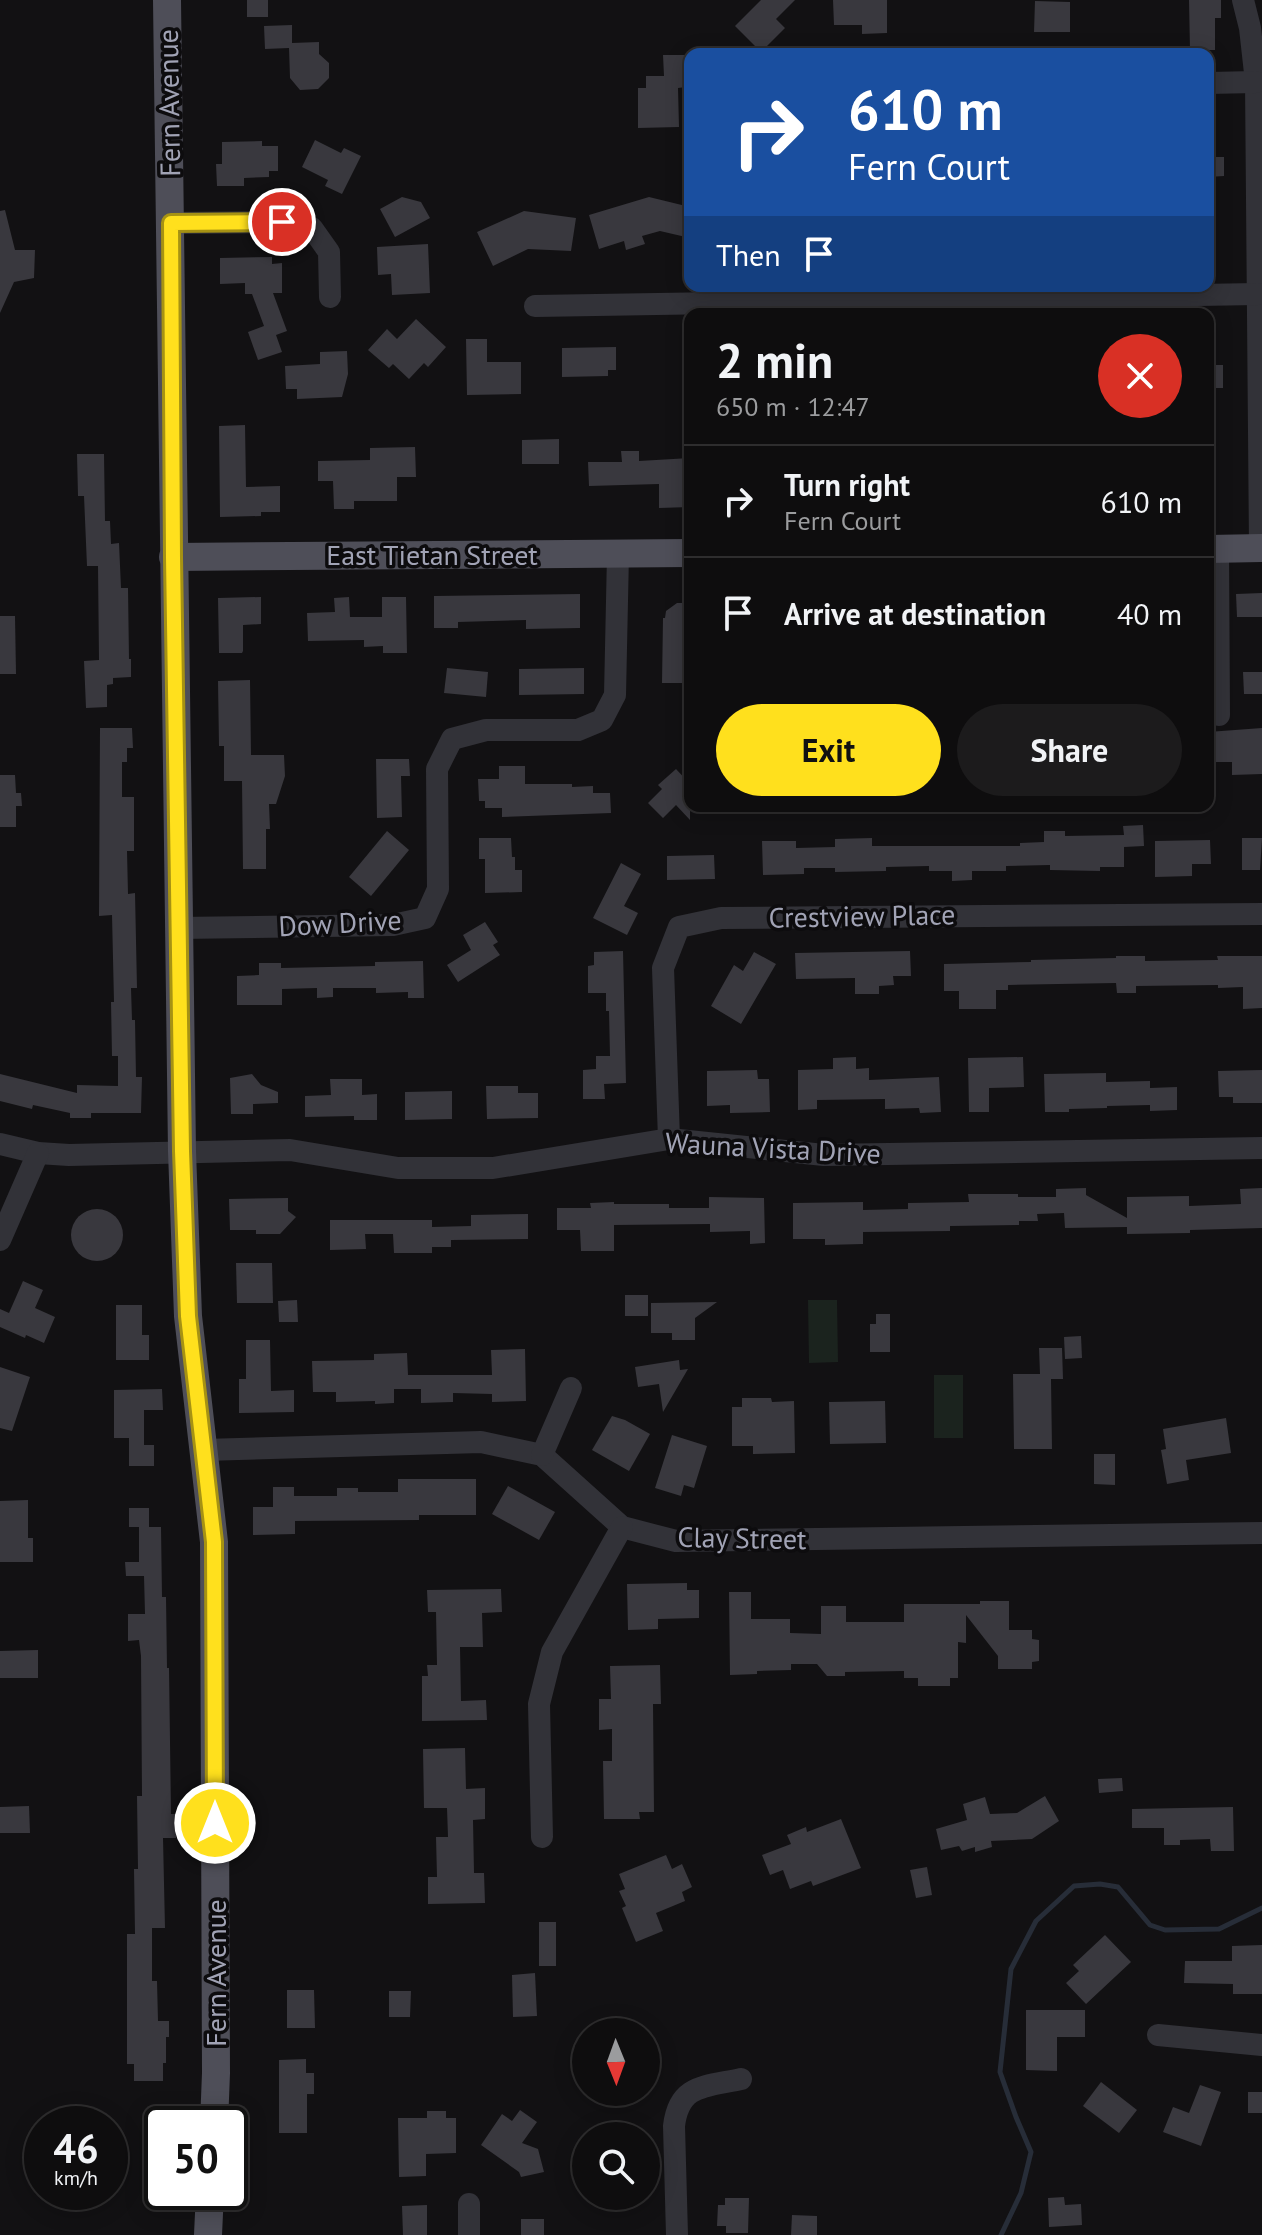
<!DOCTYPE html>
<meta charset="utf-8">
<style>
body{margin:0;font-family:"PT Sans",sans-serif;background:#1c1b1c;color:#f1f3f6;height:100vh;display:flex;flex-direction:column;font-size:30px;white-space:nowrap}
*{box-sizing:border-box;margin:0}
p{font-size:26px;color:#9b9c9e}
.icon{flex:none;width:44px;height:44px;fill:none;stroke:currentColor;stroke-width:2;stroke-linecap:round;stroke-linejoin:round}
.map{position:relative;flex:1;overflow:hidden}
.sheet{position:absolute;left:684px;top:308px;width:530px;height:504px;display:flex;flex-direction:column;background:#0e0d0e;border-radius:16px;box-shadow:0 4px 20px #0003,0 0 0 2px #2e2d2e}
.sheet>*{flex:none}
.banner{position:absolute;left:684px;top:48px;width:530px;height:244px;border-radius:16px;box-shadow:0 4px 20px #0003,0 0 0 2px #2e2d2e;background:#1a4fa0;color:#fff;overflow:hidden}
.needle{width:52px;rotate:179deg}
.tools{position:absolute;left:572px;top:2018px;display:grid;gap:16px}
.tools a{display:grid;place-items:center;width:88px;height:88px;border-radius:50%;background:#0e0d0e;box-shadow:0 4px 20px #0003,0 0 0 2px #2e2d2e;font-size:40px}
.speed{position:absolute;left:24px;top:2106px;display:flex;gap:16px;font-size:40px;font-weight:700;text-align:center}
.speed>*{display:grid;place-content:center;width:104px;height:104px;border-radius:50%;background:#0e0d0e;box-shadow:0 4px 20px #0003,0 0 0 2px #2e2d2e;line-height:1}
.speed small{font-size:20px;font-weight:400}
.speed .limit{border:4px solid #111;border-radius:12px;background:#fff;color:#111}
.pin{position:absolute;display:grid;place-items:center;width:68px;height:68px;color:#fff;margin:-34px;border:4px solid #fff;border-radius:50%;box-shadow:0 2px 8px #0007}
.me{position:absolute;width:88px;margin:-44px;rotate:0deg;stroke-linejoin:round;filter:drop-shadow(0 0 6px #0008)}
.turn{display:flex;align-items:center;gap:28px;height:168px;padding:0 32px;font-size:36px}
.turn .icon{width:104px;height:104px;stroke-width:2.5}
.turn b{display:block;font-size:56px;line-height:68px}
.then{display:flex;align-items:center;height:76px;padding:0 32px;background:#0003;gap:16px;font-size:30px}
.round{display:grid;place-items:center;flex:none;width:84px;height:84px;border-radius:42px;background:#1c1b1c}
.overview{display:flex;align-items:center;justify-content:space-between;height:136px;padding:0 32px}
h1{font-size:48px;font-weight:700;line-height:60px}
.cta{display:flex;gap:16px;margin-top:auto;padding:16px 32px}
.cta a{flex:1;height:92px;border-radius:48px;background:#ffe01d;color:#111;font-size:32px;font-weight:700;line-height:92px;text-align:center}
.cta a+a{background:#1c1b1c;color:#f1f3f6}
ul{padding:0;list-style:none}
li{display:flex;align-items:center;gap:24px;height:112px;padding:0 32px;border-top:2px solid #2e2d2e}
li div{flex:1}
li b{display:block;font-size:30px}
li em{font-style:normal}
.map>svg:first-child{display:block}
</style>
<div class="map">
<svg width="1262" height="2235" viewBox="0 0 1262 2235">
<rect width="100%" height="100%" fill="#121113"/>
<g fill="#1b231e">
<path d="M808,1300H837L838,1362L809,1363Z"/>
<rect x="934" y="1375" width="29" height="63"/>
</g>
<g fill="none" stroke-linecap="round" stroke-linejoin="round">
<path stroke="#272d38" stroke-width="5" d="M1001,2235L1021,2193L1031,2152L1016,2117L1000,2072L1011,1969L1036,1921L1074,1886L1100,1884L1118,1887L1150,1925L1165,1930L1219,1929L1262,1908"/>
</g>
<g fill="#39383e">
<rect x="247" y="0" width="21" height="17"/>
<path d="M761,0H795L776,19L785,28L761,52L735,26Z"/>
<path d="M833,0H887V33L862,34V25H834Z"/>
<path d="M1189,0H1221V18H1215V50H1190Z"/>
<path d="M1035,1L1070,2V32H1034Z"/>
<path d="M292,25V43L319,42V54L329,63V78L318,89L300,90L290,78L289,48L265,49L264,26Z"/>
<path d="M663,55H686V87L678,88L679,127L638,128V88H646V76H664Z"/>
<path d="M315,140L341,153L344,148L361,156L342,194L325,186L328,180L302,167Z"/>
<path d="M262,141V146H278V171H269V177L244,178V186H217L216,164H222V142Z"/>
<path d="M1208,157H1224V176L1208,177Z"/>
<path d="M402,197L421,202L430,218L395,237L380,209Z"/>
<path d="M649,197L690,207V238L660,231L642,236L645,244L626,250L624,241L599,249L589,215Z"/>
<path d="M5,210L15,250H35L34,278L14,282L0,313V211Z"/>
<path d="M524,211L576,218L571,251L528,249L493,266L477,232Z"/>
<path d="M428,244L430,293L392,295L391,274L378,275L377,247Z"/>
<path d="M272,257V264L282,263V293H273L287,331L276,335L282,352L258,360L248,332L264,326L252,294H245V283L220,284V258Z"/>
<path d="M416,319L446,347L428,367L424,363L409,379L393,364L389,368L368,350L387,329L397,339Z"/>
<path d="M466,339H487V362H521V394L467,395Z"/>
<path d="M616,347V370H608V376L562,377V348Z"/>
<path d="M347,351L348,374L342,397L297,399V389H286L285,366L320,364V352Z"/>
<rect x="1208" y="365" width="15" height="23"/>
<path d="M245,425L246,487L280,486V512H261V516L220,517L219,426Z"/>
<path d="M559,439V464H522V440Z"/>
<path d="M415,447L416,477H397V501H354V509H334L333,481H318V461L370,460V448Z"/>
<path d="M621,451H639V461L690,458V507L659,508V484L589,486L588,462H622Z"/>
<path d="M77,454H104L105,521H110L111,544L119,543L121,588H128L129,659H131V677L113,678V684L107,685V707L86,708L84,661L99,660L98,566H87L84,496H78Z"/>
<path d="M1262,593V617H1237L1236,594Z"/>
<path d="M580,594V628L526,629V620L458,622V628H434V596Z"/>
<path d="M261,597V624L243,625V651L242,653H219L218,598Z"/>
<path d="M349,597L350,617H382V597H406L407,653H383V646L364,647V640L308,641L307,613L335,612L334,598Z"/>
<path d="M677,603H690V683H662L663,618H665L666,611Z"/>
<path d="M0,616H15L16,674H0Z"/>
<path d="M447,668L488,672L486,697L444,693Z"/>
<path d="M584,668V694L519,695V669Z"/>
<path d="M1243,672H1262V694H1244Z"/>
<path d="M250,680L251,755H284L285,776L276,804H269L270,829H266V869H243L242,781H224V746H219L218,681Z"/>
<path d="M100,728H132L133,748H127V762H122V797H134V851H127L128,894L135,893L137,988H131L132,1020H135L136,1077H142L141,1113H91V1118H70V1113L33,1105L32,1109L0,1101V1074L77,1093V1085L118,1086V1056H112L111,1002H114L112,915L99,916Z"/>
<path d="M1262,728V774L1232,775V762H1208V732Z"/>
<path d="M376,759H409L410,776H401L402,817L377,818Z"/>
<path d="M499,766H525V784H572V787L593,786V793H610L611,813L502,817V808H485V801H479L478,779H499Z"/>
<path d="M676,769L690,784V820L676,805L663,818L648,803L662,789L658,785Z"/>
<path d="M0,775H15L16,793H21L22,806H16V827H0Z"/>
<path d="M1143,825L1144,846L1124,847V867H1100V871L1050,870V865L1006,866V871H972V880L952,881V871H929V866L886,867V871L835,872V868H804V874L763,875L762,841H796V848L835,847V839L872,838V846H1020V843L1044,842V831H1065V836L1124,835L1123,826Z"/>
<path d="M387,831L409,850L371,896L349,877Z"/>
<path d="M479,838H511L512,857H515V870H522V892L485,893V859H479Z"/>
<path d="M1242,838H1262L1260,870H1242Z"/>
<path d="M1210,840L1211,864H1192V876L1155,877V841Z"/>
<path d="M714,855L715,879L667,880V856Z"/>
<path d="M621,863L641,874L624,906L638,913L627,935L593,918Z"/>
<path d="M485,922L498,942L493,945L500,955L458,982L447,965L471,950L463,935Z"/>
<path d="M623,951L626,1083L604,1084L605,1099H583V1070L596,1069V1056H610L609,1011H606V993H588V966L594,965V952Z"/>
<path d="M910,951L911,976H893L894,985L879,986V994H855V978L796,979L795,953Z"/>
<path d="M754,952L776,964L741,1024L711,1006L734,965L743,971Z"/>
<path d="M1116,956H1145V961L1218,960L1217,956H1262V1008L1243,1009V987L1218,988V985L1136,986V993H1117L1116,983L1008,985V990H996V1009H959V991H944V964L1031,962V960L1116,958Z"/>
<path d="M423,961L424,998H408V992L376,993V988H333V997L317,998V988L282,989V1005H237V976L259,975V963H281V968L375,966V962Z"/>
<path d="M856,1057V1069L869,1068V1080L939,1077L941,1112L920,1113L919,1108L885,1109V1099L817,1100V1109L798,1110V1070L833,1069V1058Z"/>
<path d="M1023,1057L1024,1087L989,1088V1112H969L968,1058Z"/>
<path d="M757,1070L758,1079H769L770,1112L730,1113V1105L707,1106V1071Z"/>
<path d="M1262,1070V1103H1233V1097H1219L1218,1071Z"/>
<path d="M1106,1073V1082L1150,1081V1088L1177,1087V1110L1150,1111V1105L1107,1106V1108L1069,1109V1112H1045L1044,1074Z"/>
<path d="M252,1074L261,1085L278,1092V1103L253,1104V1114H231L230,1078Z"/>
<path d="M330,1079H362V1095L377,1094V1120H354V1116L305,1117V1096L331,1095Z"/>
<path d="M486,1086H518V1093H538V1118L487,1119Z"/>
<path d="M452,1091V1119L405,1120V1092Z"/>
<path d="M1086,1188V1195L1127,1218V1197L1189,1196V1206L1241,1204L1240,1189L1262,1188V1228L1190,1230V1233L1127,1234V1227L1065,1228L1064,1213L1037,1214L1038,1221H1019V1225L950,1226V1231L863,1232V1244L825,1245V1239H793V1203L863,1202V1210L908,1209V1203L969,1202L968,1194H1018V1197H1056V1189Z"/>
<path d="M709,1197L764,1198L765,1243L750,1244V1231L710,1232V1224L614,1225V1251H581L580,1230H557V1208H591L590,1203L614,1202V1204H669V1208H709Z"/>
<path d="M288,1198V1211L296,1217L280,1234H256V1230H230L229,1199Z"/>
<circle cx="97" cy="1235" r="26"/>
<path d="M528,1214V1239L451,1240V1247H432V1253H394L393,1234H365L366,1249L330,1250V1220H432V1227L471,1226V1215Z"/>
<path d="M236,1263H272L273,1303H237Z"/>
<path d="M23,1281L43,1290L35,1308L55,1317L44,1343L26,1335L25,1338L0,1327V1309L9,1313Z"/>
<rect x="625" y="1295" width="23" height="21"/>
<path d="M297,1300L298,1322H279L278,1301Z"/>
<path d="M717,1302L695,1318V1340H672V1333H651V1303Z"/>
<path d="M116,1305H142V1335H149V1360H116Z"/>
<path d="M876,1314H890V1352H870V1324H876Z"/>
<path d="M1081,1336L1082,1358L1065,1359L1064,1337Z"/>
<path d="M246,1340H270L271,1391L294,1390V1412L239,1413V1379H246Z"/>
<path d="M1039,1348H1062L1063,1379H1051L1052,1449H1014L1013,1374H1040Z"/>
<path d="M525,1349L526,1401L492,1402V1394L453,1393V1402L421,1403V1389H394V1403L375,1404V1401L336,1402V1392H313L312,1361L374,1360V1354L407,1353L408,1375H492L491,1350Z"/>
<path d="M679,1360L680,1370L688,1369L663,1412L659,1384L638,1387L635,1367Z"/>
<path d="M0,1367L30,1377L12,1431L0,1428Z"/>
<path d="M162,1389L163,1410H144V1445H154V1466H129V1438H114V1390Z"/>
<path d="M742,1398H771L772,1402L794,1401L795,1453L753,1454V1446H732V1407H742Z"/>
<path d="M885,1401L886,1443L830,1444L829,1402Z"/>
<path d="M612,1416L625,1420L650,1434L629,1471L592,1450Z"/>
<path d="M1226,1418L1231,1453L1186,1460L1189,1480L1167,1484L1161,1450L1166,1449L1163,1429Z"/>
<path d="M672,1435L707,1446L694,1488L684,1485L681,1496L655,1488Z"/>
<path d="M1094,1454H1115V1485L1094,1484Z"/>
<path d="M398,1479H476V1515H419V1520L295,1521V1534L253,1535V1507H273V1487H294V1496H337V1488H358V1492H398Z"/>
<path d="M508,1486L555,1512L539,1540L492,1514Z"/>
<path d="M28,1500V1538H33V1562H0V1501Z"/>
<path d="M129,1508H149V1527H161L162,1597H166L167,1668H169L171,1814H176V1838H163L165,1928H152V1981H157L158,2021H169V2037H166V2063H163V2081H134V2064H127V1934H135L134,1869H138L137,1796H142L141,1656L139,1640L128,1641V1614H145L144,1576H126L125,1562H139V1527H129Z"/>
<path d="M687,1583V1590H699V1618L658,1619V1629L628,1630L627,1584Z"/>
<path d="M501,1589L502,1612L482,1613L483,1647H460L461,1701L486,1700L487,1720L422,1721V1676H428L427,1665H437L436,1612H428L427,1590Z"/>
<path d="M729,1592H751V1619H790V1633L821,1634V1606H846V1622H904V1604H980V1601H1009V1630H1032V1639L1039,1640V1661L1032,1662V1669H998V1656L966,1615V1643L958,1642V1678H950V1686H918V1678H904V1671L845,1672V1676H827L817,1664H791V1670L757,1671V1674L730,1675Z"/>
<path d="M38,1650V1678H0V1651Z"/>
<path d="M660,1665L661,1704H653L654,1812H639L640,1819H604L603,1761H612V1729L599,1730V1699H611L610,1666Z"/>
<path d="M465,1748L466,1789L485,1788V1819L473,1820L474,1873H484L485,1903L428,1904V1877H437L436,1837H448L447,1808H424L423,1749Z"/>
<path d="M1122,1778L1123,1791L1099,1793L1098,1779Z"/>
<path d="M1045,1796L1059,1821L1032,1839L991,1841L992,1847L975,1852V1847L962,1851L959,1846L941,1850L936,1829L967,1820L963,1804L985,1797L990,1814L1017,1813Z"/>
<path d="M29,1806L30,1833H0V1807Z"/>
<path d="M1233,1807L1234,1851H1211L1210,1839L1180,1840V1845H1164V1828H1132V1809Z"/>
<path d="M841,1819L861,1868L813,1886L811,1881L790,1889L783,1870L770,1875L762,1855L791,1844L787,1835L806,1827L807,1832Z"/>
<path d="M666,1855L672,1869L682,1864L692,1887L682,1892L685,1901L656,1913L663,1931L636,1942L622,1908L626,1906L619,1891L625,1889L619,1874Z"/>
<path d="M927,1867L932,1895L916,1898L910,1870Z"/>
<rect x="539" y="1922" width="17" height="44"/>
<path d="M1105,1935L1131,1962L1086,2004L1066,1983L1079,1971L1073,1965Z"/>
<path d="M1262,1945V1994H1233V1984L1184,1983L1185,1961H1232V1946Z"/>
<path d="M535,1973L537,2016L513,2017L512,1975Z"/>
<path d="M287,1990H314L315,2028H287Z"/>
<path d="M389,1991H411L410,2017H389Z"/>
<path d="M1026,2010H1085V2037H1057V2071L1026,2070Z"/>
<path d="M306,2059V2073H314V2094H307V2133H279V2060Z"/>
<path d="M1101,2082L1137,2110L1119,2133L1083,2106Z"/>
<path d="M1200,2085L1221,2092L1201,2146L1163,2132L1173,2107L1189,2113Z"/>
<rect x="1248" y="2092" width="14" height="21"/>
<path d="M520,2110L537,2122L522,2143L538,2149L544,2172L521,2177L519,2172L481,2145L502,2114L512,2121Z"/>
<path d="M427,2111H446V2118H456V2153L426,2154V2176L399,2177L398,2118H427Z"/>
<path d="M1064,2197L1065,2205L1081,2204L1082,2225L1049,2227L1048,2198Z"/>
<path d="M725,2198H749L748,2233H726V2226H717L718,2205H725Z"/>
<path d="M427,2205V2235H403L402,2206Z"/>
<path d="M792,2215L817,2216V2235H791Z"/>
<rect x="521" y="2219" width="23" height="16"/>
</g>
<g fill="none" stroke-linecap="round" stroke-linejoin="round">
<g stroke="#323238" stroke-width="22">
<path d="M1243,0L1250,28L1256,82L1260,548"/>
<path d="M1208,83L1256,82"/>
<path d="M171,223L282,222L312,228L329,252L330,297"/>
<path d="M535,306L1258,294"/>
<path d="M1218,549L1219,715"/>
<path d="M178,928L393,925L425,918L438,889L437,769L452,739L486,730H578L602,720L615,695L618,554"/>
<path d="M669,1139L663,968L679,927L721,918L1262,914"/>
<path d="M0,1144L38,1153L69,1155L290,1150L398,1168H493L669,1139L824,1155L1262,1148"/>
<path d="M0,1240L38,1153"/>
<path d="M204,1450L481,1442L542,1455L622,1527L676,1541L1262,1533"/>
<path d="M542,1455L571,1388"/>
<path d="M542,1837L539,1704L552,1652L622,1527"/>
<path d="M1158,2035L1262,2045"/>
<path d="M469,2235V2204"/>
<path d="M677,2235L674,2126C679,2084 705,2087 741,2079"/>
</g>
<g stroke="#4e4e58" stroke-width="28">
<path d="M167,0L182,1151L188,1316L214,1542L216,2073L214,2124"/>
<path d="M1208,549L1262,548"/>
<path d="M173,557L690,553"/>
<path d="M208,2235L210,2192"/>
</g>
</g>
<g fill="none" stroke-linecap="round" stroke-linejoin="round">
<g stroke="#a69213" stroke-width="20">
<path id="route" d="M215,1823L214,1542L188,1316L182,1151L173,557L171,223L282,222"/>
</g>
<use href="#route" stroke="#ffe01d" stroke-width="14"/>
</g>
<g text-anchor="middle" stroke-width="7" stroke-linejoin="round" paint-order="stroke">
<g font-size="28" fill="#a1a3b5" stroke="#0d0c0e">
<text transform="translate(169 103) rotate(-91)" y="10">Fern Avenue</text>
<text x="432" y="565">East Tietan Street</text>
<text transform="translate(862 916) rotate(-1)" y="10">Crestview Place</text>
<text transform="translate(340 923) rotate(-3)" y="10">Dow Drive</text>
<text transform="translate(773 1148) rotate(3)" y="10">Wauna Vista Drive</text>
<text transform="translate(742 1538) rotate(1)" y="10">Clay Street</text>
<text transform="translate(216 1973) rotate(-90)" y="10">Fern Avenue</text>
</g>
</g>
</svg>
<div class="tools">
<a><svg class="needle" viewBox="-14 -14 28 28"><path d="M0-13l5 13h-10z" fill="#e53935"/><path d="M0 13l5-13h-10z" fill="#9b9c9e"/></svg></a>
<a><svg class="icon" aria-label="search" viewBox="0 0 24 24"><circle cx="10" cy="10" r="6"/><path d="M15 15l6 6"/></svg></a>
</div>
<div class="speed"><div>46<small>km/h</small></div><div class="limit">50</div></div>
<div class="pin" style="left:282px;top:222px;background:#d93025"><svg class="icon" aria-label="arrive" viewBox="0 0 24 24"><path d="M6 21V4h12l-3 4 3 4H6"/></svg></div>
<svg class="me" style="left:215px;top:1823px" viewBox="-20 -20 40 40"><circle r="17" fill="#ffe01d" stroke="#fff" stroke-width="3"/><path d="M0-11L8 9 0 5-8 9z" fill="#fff"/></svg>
<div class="banner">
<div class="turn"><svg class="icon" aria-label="right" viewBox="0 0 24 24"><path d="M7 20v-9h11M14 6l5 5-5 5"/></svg><div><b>610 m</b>Fern Court</div></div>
<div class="then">Then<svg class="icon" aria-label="arrive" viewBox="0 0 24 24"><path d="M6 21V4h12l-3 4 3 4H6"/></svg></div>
</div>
<section class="sheet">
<div class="overview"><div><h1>2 min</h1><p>650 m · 12:47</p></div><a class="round" style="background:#d93025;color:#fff"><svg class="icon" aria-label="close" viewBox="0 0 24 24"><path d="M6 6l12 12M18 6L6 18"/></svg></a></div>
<ul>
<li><svg class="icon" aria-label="right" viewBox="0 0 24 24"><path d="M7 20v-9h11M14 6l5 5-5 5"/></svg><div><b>Turn right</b><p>Fern Court</p></div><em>610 m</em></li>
<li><svg class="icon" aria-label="arrive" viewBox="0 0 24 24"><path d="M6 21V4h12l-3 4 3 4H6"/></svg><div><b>Arrive at destination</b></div><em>40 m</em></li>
</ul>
<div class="cta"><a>Exit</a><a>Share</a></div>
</section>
</div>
